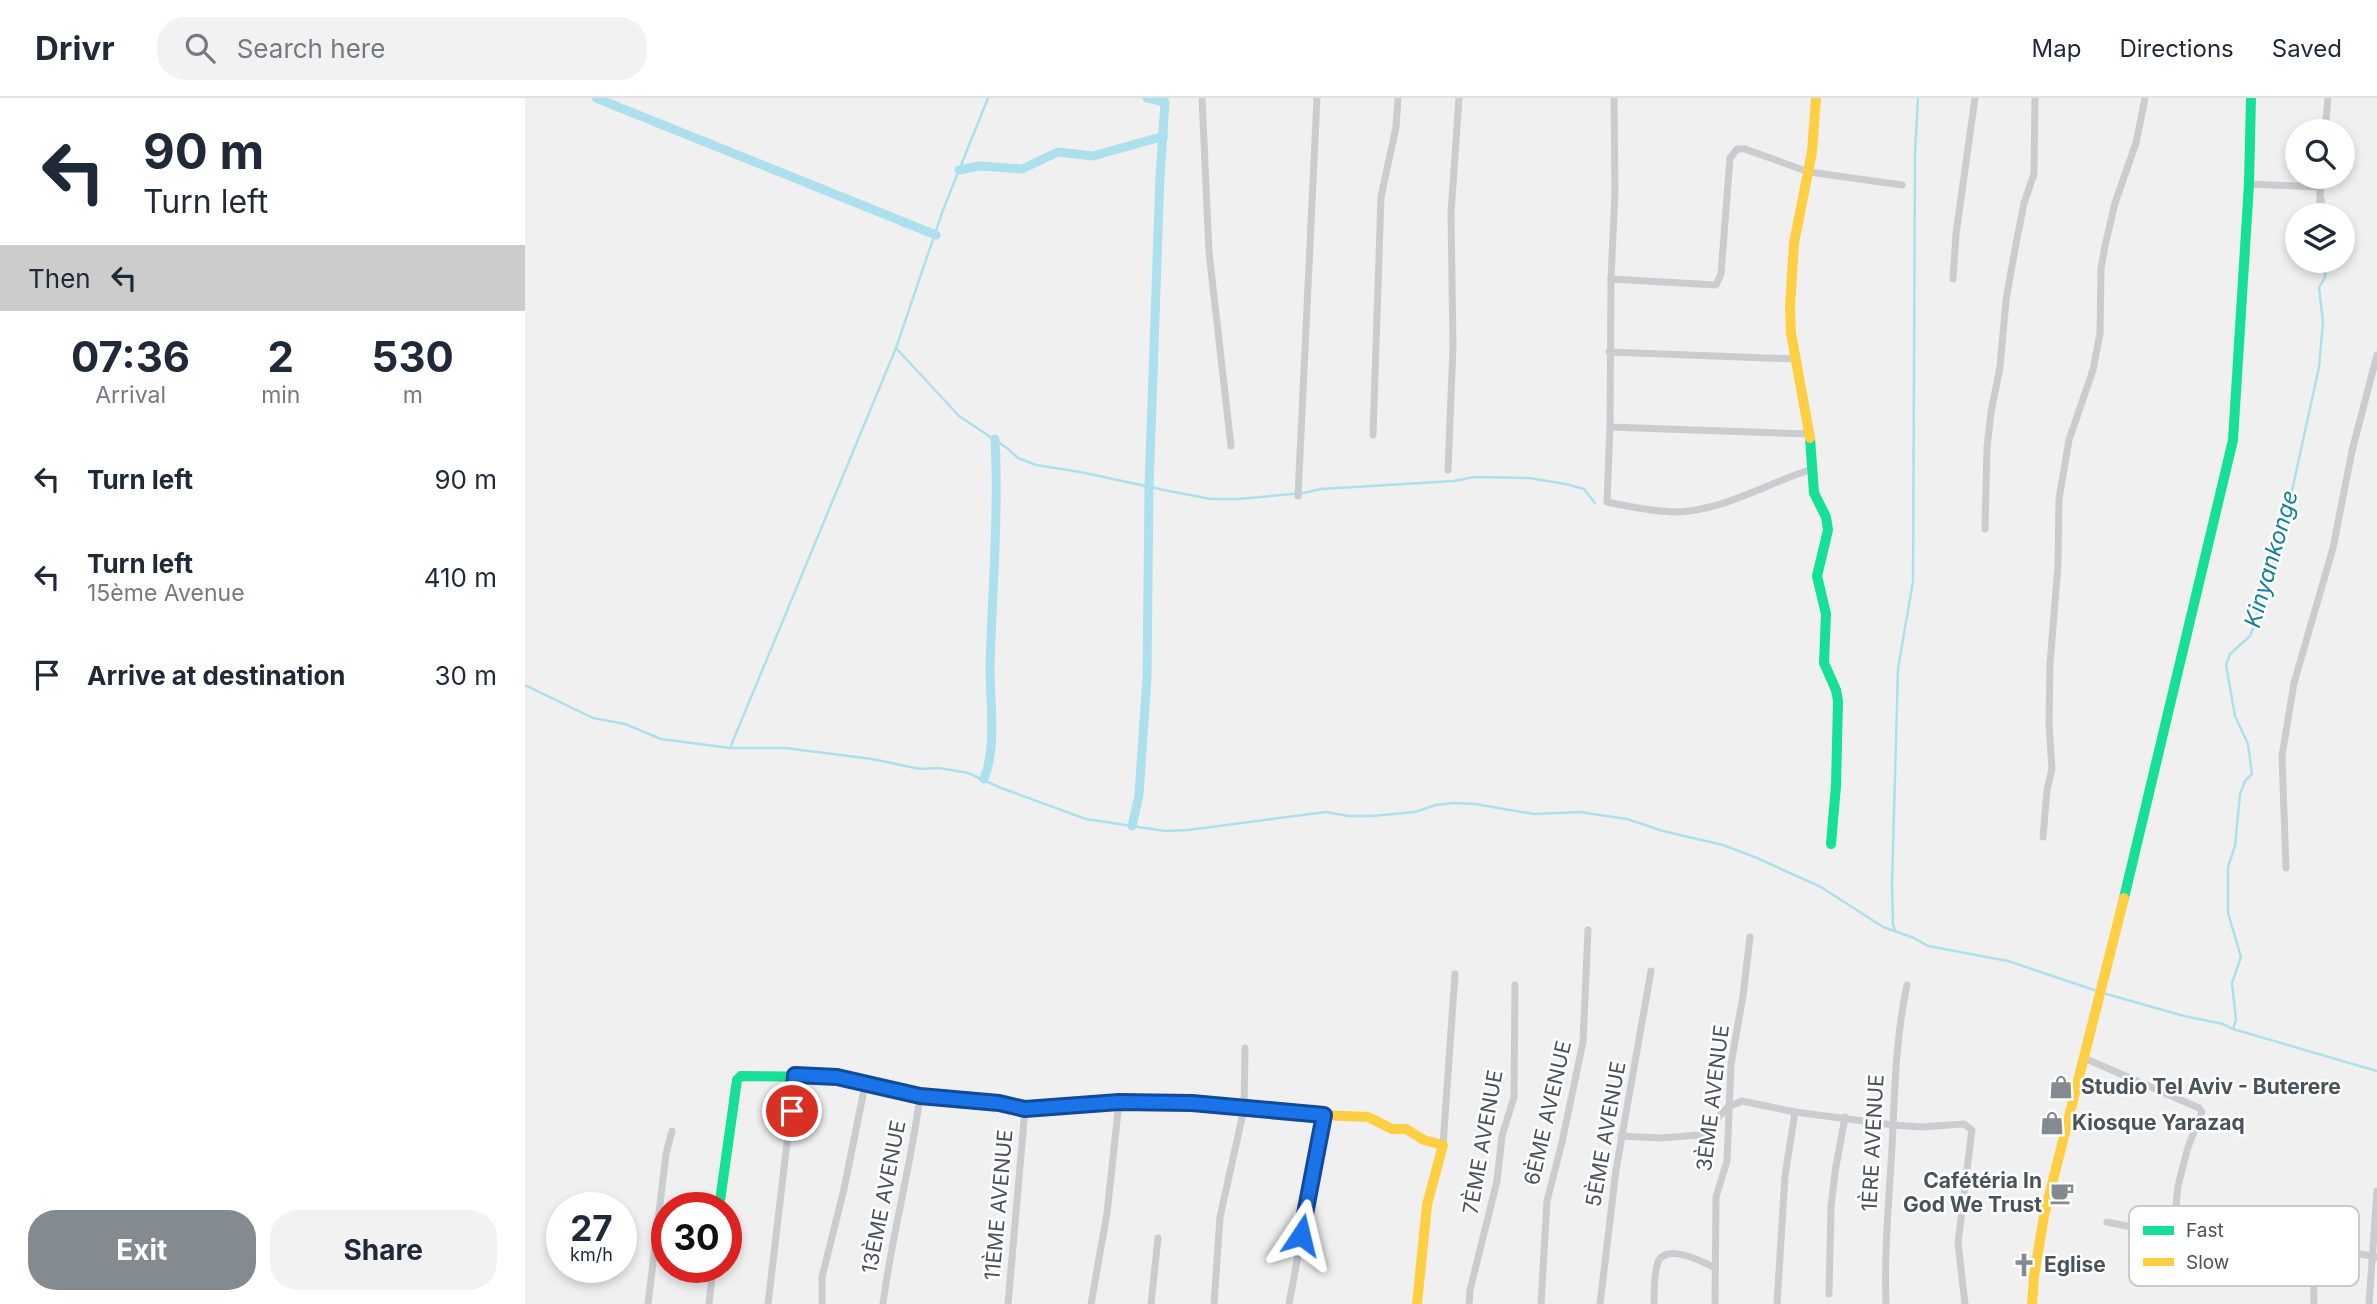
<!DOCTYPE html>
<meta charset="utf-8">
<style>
body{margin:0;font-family:Inter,sans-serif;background:#f2f2f3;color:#1f2937;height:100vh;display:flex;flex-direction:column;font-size:26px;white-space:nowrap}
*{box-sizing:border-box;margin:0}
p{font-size:23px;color:#747a83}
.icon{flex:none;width:38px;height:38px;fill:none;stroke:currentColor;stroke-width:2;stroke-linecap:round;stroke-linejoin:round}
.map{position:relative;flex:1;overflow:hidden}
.sheet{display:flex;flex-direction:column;background:#fff;width:525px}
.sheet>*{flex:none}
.banner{background:#fff;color:#1f2937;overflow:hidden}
.tools{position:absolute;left:1760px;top:21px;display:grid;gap:14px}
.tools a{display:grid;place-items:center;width:70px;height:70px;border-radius:50%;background:#fff;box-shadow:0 4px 10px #0003;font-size:35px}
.speed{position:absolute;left:21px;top:1094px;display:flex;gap:14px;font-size:35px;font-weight:700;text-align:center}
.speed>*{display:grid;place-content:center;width:91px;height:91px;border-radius:50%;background:#fff;box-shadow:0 4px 10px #0003;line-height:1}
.speed small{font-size:18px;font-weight:400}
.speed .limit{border:10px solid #d22;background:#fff;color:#111}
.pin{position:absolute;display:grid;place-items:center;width:60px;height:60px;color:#fff;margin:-30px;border:4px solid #fff;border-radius:50%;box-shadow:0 2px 7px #0007}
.me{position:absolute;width:77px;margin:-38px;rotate:10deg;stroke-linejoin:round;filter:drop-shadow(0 0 5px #0008)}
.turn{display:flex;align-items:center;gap:24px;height:147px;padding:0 28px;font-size:32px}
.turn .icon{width:91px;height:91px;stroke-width:2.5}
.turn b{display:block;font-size:49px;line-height:60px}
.then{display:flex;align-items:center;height:66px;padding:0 28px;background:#0003;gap:14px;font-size:26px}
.eta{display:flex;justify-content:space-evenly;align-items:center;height:119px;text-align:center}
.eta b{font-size:42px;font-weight:700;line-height:49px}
.action{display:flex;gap:14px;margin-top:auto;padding:14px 28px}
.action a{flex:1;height:80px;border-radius:28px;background:#838a90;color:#fff;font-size:28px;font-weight:700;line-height:80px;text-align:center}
.action a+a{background:#f2f2f3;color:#1f2937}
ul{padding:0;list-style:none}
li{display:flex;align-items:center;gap:21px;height:98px;padding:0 28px}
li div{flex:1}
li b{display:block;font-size:26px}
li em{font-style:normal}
header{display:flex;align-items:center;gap:42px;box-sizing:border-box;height:98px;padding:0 35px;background:#fff;border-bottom:2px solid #e0e1e3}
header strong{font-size:33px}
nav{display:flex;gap:38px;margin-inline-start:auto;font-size:24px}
.search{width:490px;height:63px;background:#f2f2f3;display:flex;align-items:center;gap:18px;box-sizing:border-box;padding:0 24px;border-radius:28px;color:#747a83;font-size:26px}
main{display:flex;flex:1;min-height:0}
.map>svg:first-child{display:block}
</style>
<header>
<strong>Drivr</strong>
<div class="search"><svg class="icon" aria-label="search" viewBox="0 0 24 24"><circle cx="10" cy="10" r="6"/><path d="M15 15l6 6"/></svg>Search here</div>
<nav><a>Map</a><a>Directions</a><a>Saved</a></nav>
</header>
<main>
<section class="sheet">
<div class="banner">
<div class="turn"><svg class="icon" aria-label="left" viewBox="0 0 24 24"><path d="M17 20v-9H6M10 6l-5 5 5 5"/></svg><div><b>90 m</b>Turn left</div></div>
<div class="then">Then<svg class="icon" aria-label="left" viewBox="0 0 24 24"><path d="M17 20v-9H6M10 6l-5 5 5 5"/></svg></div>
</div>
<div class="eta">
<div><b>07:36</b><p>Arrival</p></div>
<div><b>2</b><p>min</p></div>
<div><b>530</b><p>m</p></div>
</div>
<ul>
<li><svg class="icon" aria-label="left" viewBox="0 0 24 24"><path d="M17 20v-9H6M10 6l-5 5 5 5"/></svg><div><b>Turn left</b></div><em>90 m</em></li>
<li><svg class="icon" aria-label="left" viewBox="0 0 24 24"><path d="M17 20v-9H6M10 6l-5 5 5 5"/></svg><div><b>Turn left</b><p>15ème Avenue</p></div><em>410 m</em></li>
<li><svg class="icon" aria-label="arrive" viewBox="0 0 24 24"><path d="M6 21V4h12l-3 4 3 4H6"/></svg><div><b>Arrive at destination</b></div><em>30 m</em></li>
</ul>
<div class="action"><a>Exit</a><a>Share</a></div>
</section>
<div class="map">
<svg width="1852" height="1206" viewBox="0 0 1852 1206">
<rect width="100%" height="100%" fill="#f1f0f0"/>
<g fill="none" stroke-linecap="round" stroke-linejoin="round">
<g stroke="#ace0ec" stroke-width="2.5">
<path d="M1799,101V117"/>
<path d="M1800,163V179L1794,190L1798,224L1794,269L1758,434L1749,462L1731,497L1732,520L1725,538L1705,556L1701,567L1710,618L1723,646L1727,676L1720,683L1715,696L1710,748L1703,769V815L1716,859L1707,885L1711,922L1708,931L1852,973"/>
<path d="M371,250L434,318L482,350L493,360L511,367L555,374L644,393L686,401H713L779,395L796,391L929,383L949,379L1004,380L1041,386L1059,391L1070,405"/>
<path d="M0,587L68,620L100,626L136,641L205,650H260L347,661L395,671L414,670L443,675L476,690L561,721L640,733L663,732L801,714L823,718H847L890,714L911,707L929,705L950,706L1009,716L1055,714L1102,721L1138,733L1198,747L1232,760L1296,789L1358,829L1389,840L1403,848L1483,863L1578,895L1659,918L1698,926L1708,931"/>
<path d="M205,650L371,250L418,112L463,0"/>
<path d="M1371,834L1368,827L1367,786L1373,571L1388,483L1390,55L1393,0"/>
</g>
<g stroke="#ace0ec" stroke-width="9">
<path d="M71,0L411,137"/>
<path d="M434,72L455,68L497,71L533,54L568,58L639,38"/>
<path d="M459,681C472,648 465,606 465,570C467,494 474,417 470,341"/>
<path d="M607,728L614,697L622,580L624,389L635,79L640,4L622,0"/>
</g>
<g stroke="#cacccf" stroke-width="7">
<path d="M677,0L684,154L706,348"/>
<path d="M1089,0L1090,95L1086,181L1085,329L1082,404C1105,409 1129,414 1153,414C1200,412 1244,384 1288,371"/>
<path d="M1800,33L1803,0"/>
<path d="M1724,86L1795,89"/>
<path d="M1794,117L1796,79"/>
<path d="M1086,181L1191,187L1196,176L1205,60L1212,51H1220L1284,74L1377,87"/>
<path d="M1428,181L1431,136L1450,0"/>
<path d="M1084,254L1271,261"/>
<path d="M1085,329L1285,336"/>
<path d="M848,337L856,99L871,29L873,0"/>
<path d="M923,372L928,248L926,115L934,0"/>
<path d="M773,398L792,0"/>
<path d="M1460,431L1462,350L1466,314L1475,269L1481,202L1490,151L1499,105L1509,76L1510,0"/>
<path d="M1518,739L1522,692L1527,671L1524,626L1525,566L1533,467L1534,401L1544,342L1568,272L1571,256L1575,236L1576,170L1580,148L1590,105L1611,45L1620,0"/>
<path d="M1761,770L1757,658L1769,585L1808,450L1827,353L1852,257"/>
<path d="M1559,960L1674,1010L1677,1014L1663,1049L1653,1088L1648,1137"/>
<path d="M1096,1038L1134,1040L1176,1037L1203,1009L1217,1003L1270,1014L1368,1027L1396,1029L1439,1026L1447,1032L1446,1039L1433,1145L1440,1206"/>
<path d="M918,1047L930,876"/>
<path d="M1582,1124L1655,1139L1824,1154L1852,1159"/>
<path d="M1788,1152L1789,1206"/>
<path d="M1304,1196L1306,1109L1310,1074L1320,1019"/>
<path d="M123,1206L141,1056L147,1033"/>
<path d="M184,1206L188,1169"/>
<path d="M243,1206L270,977"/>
<path d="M297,1206V1179L319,1091L340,987"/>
<path d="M358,1206C367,1136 386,1068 395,998"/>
<path d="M483,1206L500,1011"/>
<path d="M566,1206L582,1115L594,1004"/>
<path d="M626,1206L633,1140"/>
<path d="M689,1206L695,1119L719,1011L720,950"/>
<path d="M764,1206L799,1017"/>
<path d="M944,1206L945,1192L972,1083L977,1038L989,999L990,887"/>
<path d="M1016,1206L1022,1103L1037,1044L1058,944L1063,832"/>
<path d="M1075,1206L1091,1072L1126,873"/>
<path d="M1129,1206C1129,1194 1129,1179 1132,1167C1138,1143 1177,1163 1190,1170"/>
<path d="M1190,1206L1191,1099L1202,1063L1206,966L1218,898L1225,839"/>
<path d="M1252,1206L1260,1078L1270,1014"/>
<path d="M1361,1206C1359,1153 1364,1102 1367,1049C1370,992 1370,944 1382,887"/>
<path d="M1844,1206L1852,1093"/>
</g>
<g stroke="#16e098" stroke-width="10">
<path d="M1285,340L1289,395L1301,419L1303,432L1292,478L1301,516L1299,565L1311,592L1313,603L1311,688L1306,746"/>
<path d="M1599,800L1708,342L1724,86L1726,0"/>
<path d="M194,1110L212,982L216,978L312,979L395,998L474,1005L500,1011H531L594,1004L667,1005L722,1011"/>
</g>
<g stroke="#ffcf43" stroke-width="10">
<path d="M1285,340L1266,235L1265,208L1269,145L1287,54L1291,0"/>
<path d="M722,1011L773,1016L843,1019L867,1031H881L899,1042L918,1047L902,1107L892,1206"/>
<path d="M1507,1206L1509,1178L1519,1118L1599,800"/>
</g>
</g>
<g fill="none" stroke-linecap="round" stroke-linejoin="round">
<g stroke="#114b97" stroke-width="18">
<path id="route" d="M267,1013L270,977L312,979L395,998L474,1005L500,1011L594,1004L667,1005L799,1017L776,1137"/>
</g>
<use href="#route" stroke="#1a73e8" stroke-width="12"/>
</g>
<defs>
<g id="shop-bare" transform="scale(1.89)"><path d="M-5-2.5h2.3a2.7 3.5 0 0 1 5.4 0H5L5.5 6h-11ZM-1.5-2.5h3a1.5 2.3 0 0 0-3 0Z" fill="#838a90" stroke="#fff" stroke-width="2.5" paint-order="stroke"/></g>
<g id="cafe-bare" transform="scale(1.89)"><path d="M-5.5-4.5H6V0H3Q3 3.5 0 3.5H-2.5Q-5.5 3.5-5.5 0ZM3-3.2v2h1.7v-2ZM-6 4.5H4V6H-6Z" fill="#838a90" stroke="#fff" stroke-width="2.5" paint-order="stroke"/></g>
<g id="church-bare" transform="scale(1.89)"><path d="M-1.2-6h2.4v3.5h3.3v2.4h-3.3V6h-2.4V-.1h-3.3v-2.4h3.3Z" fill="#838a90" stroke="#fff" stroke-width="2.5" paint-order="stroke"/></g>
</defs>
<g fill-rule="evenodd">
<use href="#shop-bare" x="1536" y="989"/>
<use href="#shop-bare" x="1527" y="1025"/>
<use href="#cafe-bare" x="1537" y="1095"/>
<use href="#church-bare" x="1499" y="1167"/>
</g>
<g text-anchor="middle" stroke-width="5" stroke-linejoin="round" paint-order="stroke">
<g font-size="21" font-weight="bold" fill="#48535c" stroke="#fff" text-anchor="start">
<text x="1556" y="996">Studio Tel Aviv - Buterere</text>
<text x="1547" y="1032">Kiosque Yarazaq</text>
<text x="1517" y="1090" text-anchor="end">Cafétéria In<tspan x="1517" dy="24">God We Trust</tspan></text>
<text x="1519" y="1174">Eglise</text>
</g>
<g font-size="21" fill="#48535c" stroke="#fff">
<text transform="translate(1188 1000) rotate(-83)" y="7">3ÈME AVENUE</text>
<text transform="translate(1023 1015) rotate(-77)" y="7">6ÈME AVENUE</text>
<text transform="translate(1081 1036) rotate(-80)" y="7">5ÈME AVENUE</text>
<text transform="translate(958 1044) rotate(-80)" y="7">7ÈME AVENUE</text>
<text transform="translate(1348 1045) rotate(-87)" y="7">1ÈRE AVENUE</text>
<text transform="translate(359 1099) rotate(-79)" y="7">13ÈME AVENUE</text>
<text transform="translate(474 1107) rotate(-85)" y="7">11ÈME AVENUE</text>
</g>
<g font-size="23" font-style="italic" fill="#107f98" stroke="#fff">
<text transform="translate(1746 461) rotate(-74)" y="8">Kinyankonge</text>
</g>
</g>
<rect x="1604" y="1108" width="230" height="80" rx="10" fill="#fff" stroke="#c8cbce" stroke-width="2"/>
<rect x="1618" y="1128" width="31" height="9" fill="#16e098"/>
<rect x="1618" y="1160" width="31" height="8" fill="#ffcf43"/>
<g font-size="19" fill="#48535c">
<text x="1661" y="1139">Fast</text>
<text x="1661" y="1171">Slow</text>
</g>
</svg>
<div class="tools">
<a><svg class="icon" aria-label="search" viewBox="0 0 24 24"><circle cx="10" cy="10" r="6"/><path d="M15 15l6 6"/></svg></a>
<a><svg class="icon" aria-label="layers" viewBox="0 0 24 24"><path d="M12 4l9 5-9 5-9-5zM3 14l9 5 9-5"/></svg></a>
</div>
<div class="speed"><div>27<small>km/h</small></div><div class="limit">30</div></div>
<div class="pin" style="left:267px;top:1013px;background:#d93025"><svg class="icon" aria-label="arrive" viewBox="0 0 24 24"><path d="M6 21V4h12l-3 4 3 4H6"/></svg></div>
<svg class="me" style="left:776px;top:1137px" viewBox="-20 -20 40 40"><path d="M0-17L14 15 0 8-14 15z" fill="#1a73e8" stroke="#fff" stroke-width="4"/></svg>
</div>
</main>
